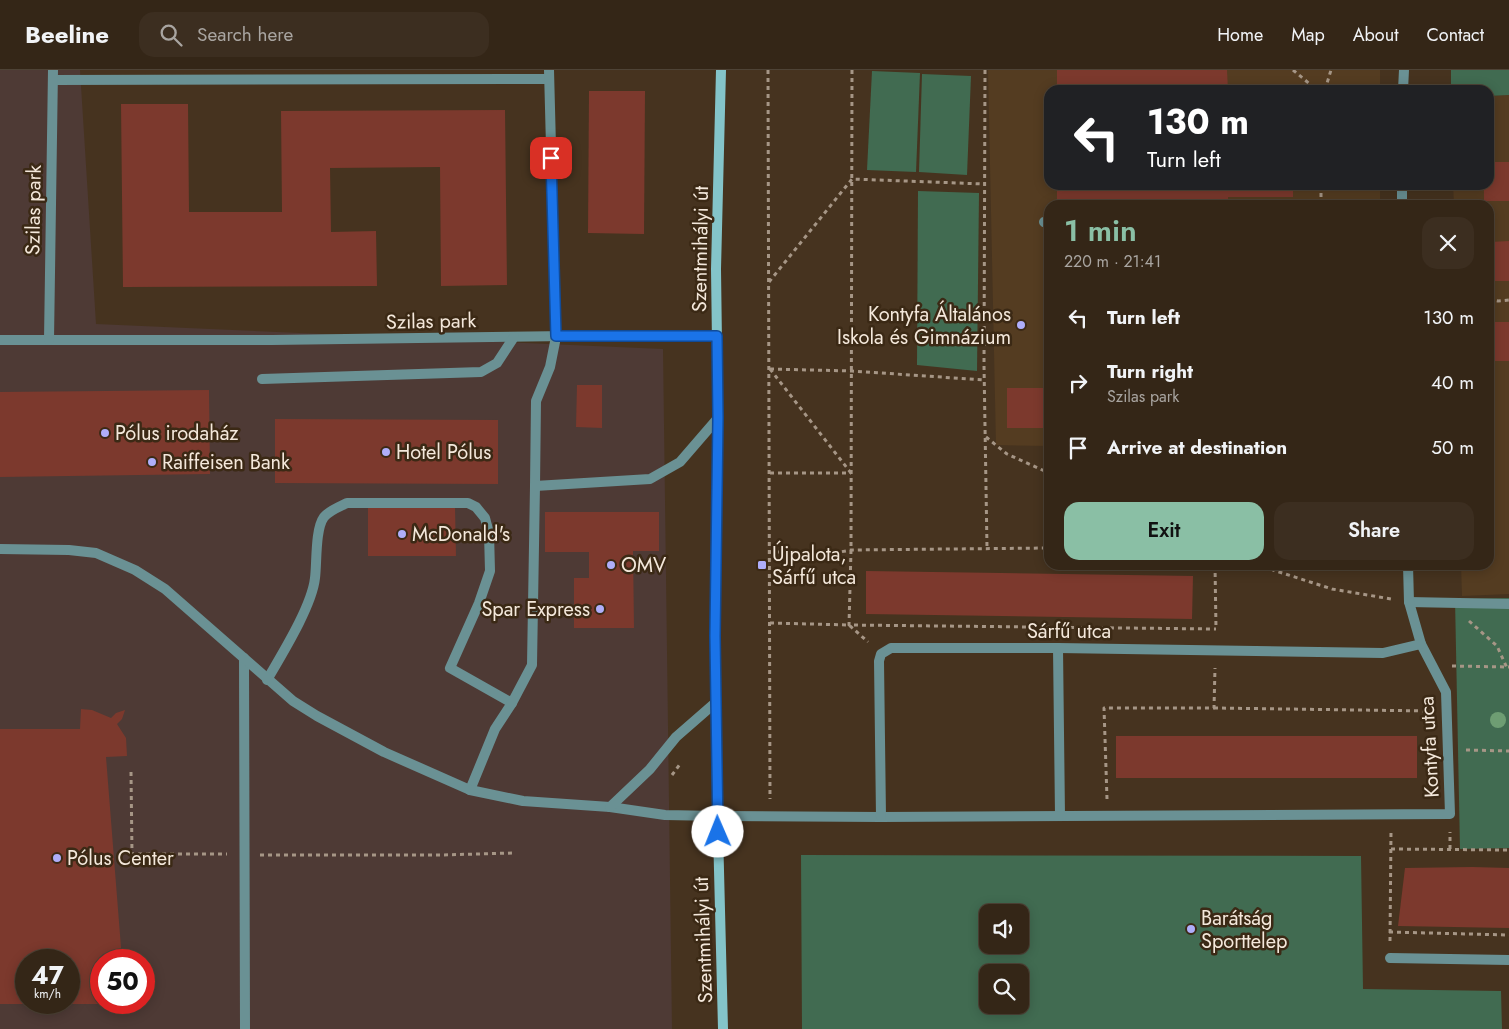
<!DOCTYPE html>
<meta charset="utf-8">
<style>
body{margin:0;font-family:Jost,sans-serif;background:#3c2e20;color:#f1f3f6;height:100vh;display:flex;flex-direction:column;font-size:19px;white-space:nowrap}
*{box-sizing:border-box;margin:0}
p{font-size:16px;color:#a9a5a1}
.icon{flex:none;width:28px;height:28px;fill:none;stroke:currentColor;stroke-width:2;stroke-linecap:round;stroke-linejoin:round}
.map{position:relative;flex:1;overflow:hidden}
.side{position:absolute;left:1044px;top:130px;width:450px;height:370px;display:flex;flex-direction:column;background:#342617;border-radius:15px;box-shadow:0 2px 12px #0003,0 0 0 1px #4e4336}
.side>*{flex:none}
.hud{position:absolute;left:1044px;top:15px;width:450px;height:105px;border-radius:15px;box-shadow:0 2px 12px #0003,0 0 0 1px #4e4336;background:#202124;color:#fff;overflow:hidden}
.buttons{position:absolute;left:979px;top:834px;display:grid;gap:10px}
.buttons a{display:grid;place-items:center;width:50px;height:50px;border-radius:10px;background:#342617;box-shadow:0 2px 12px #0003,0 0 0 1px #4e4336;font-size:25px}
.speed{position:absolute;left:15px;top:879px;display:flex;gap:10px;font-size:25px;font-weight:700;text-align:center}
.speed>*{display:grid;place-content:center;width:65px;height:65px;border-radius:50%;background:#342617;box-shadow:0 2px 12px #0003,0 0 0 1px #4e4336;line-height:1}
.speed small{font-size:12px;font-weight:400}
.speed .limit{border:8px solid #d22;background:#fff;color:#111}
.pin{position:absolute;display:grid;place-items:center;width:42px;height:42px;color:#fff;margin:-21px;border-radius:10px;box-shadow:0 2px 8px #0006}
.me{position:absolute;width:55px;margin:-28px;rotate:359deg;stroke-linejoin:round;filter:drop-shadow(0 0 4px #0008)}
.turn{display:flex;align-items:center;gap:18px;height:105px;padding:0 20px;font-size:22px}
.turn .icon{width:65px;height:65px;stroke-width:2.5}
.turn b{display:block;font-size:35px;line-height:42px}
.round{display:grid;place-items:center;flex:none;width:52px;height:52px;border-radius:15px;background:#3c2e20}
.headline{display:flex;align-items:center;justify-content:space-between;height:85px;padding:0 20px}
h1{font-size:30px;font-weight:600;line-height:38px;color:#8abfa5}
.action{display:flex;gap:10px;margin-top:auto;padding:10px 20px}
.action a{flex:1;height:58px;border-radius:15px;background:#8abfa5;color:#111;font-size:20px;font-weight:600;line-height:58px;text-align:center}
.action a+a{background:#3c2e20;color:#f1f3f6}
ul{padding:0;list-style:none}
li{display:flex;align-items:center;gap:15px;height:65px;padding:0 20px}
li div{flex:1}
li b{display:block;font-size:19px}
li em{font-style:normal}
header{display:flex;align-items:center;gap:30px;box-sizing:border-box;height:70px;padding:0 25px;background:#342617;border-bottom:1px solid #4e4336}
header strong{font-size:24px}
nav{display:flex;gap:28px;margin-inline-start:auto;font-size:18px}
.search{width:350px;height:45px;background:#3c2e20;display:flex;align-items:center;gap:12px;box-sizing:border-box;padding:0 18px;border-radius:15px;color:#a9a5a1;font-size:19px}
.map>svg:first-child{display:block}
</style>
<header>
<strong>Beeline</strong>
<div class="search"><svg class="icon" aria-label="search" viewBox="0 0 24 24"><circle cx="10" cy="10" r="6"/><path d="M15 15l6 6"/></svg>Search here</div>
<nav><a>Home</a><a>Map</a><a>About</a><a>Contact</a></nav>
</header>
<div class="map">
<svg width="1509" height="959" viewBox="0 0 1509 959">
<rect width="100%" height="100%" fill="#46331f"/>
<path fill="#4e3a35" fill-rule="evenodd" d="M0,0H80L96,254L663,279L672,959H0ZM26,890H69V932H26ZM101,890H144V932H101Z"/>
<g fill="#543c21">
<path d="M988,0H1380V20H1049V115H1380V135H1049V376L996,375Z"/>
<path d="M1509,25V524L1462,526L1461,495H1489V135H1454L1453,115H1489V26Z"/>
</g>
<g fill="#416b51" fill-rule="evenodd">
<path d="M1451,0H1509V25L1489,26V20H1451Z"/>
<path d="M872,1L920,3L916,102L867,100Z"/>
<path d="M922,4L971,6L967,105L919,102Z"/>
<path d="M918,121L979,123L977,301L917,295Z"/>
<path d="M1509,528V778L1460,779L1455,529Z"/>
<path d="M801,785L1361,786L1363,919L1501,921L1502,959H802ZM1020,842V875H988V842ZM1020,902V935H988V902Z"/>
</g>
<g fill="#7c392d">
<path d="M1057,0H1227L1228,20H1057Z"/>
<path d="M589,21H645L644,164L588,163Z"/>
<path d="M121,34H188L189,142H282L281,41L505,40L507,215L441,216L440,97L330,98L331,162L376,161L377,216L123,217Z"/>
<path d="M1490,92H1509V131H1484V115H1489Z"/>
<path d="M1057,115H1293V127H1228V135H1057Z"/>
<path d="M1509,171V211H1490V172Z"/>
<rect x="1490" y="252" width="19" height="39"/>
<path d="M577,315H602V358L576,357Z"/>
<rect x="1007" y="318" width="42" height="40"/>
<path d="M209,320L210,404L0,407V322Z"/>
<path d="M275,349L498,350V414L275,413Z"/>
<path d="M455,437L456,486H368V438Z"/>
<path d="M545,442H659V481H633L634,558H574V508H589V482H545Z"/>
<path d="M866,501L1193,506L1192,549L866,544Z"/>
<path d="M81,639L92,640L111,648L116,643L125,640L122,649L117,654L126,668L127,686L106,687L122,890H101V934H69V890H26V934H0V659H80Z"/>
<rect x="1116" y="666" width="301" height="42"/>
<path d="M1472,797L1509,798V858L1398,856L1405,798Z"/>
</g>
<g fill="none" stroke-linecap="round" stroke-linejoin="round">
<g stroke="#a69686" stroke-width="3" stroke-dasharray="4 4" stroke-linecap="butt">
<path d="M768,0L770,729"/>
<path d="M852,0L851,480L849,555L1216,559"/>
<path d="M985,0L984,295L987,478"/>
<path d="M1293,0L1317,20"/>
<path d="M1325,20L1331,0"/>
<path d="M1321,135V115"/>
<path d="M769,212L852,109L984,114"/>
<path d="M1489,229L1498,231L1509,230"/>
<path d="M770,299L852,301L984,310"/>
<path d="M770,299L851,403"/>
<path d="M986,367L1007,384L1049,403"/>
<path d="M770,403H851"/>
<path d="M770,482H840L851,480L1049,478"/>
<path d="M1215,495L1216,559"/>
<path d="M1264,495L1273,500L1332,519L1391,529"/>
<path d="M1469,551L1497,576L1507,598L1509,599"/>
<path d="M770,553L849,555L868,572"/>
<path d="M1452,596L1509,597"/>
<path d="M1214,638L1429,641"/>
<path d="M1466,680L1509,681"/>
<path d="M131,702L132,784H227"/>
<path d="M672,705L680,694"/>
<path d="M1107,729L1104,638H1214L1215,598"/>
<path d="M1391,779L1509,780"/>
<path d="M1450,779V762"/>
<path d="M260,785H441L513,783"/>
<path d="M1389,862L1509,865"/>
<path d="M1390,871L1391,762"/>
</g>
<g stroke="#6a9194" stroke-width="10">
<path d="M53,10L549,9"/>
<path d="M1403,20L1404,0"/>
<path d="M1402,135V115"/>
<path d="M1044,152L1049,151"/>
<path d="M0,270H272L649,265L717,266"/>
<path d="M49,270L53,0"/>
<path d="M262,309L481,302L497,293L514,267"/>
<path d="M535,416L536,331L550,297L556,267L549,0"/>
<path d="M1409,532L1509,534"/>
<path d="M1058,578L1060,746"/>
<path d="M244,588L245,959"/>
<path d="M267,610C282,584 312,536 315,508C317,493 315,459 324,447C330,440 339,437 347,433H468L476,437L485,448L489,463L490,501L479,533L450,598L512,633"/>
<path d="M470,720L495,659L512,633L532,595L535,416L650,409L680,392L718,348"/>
<path d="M717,746L881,747L1450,744L1446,622L1421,574L1409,532L1408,495"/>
<path d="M881,747L879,591L881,584L891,578H1058L1383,583L1421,574"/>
<path d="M1390,888L1509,890"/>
</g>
<g stroke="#6a9194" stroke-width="10">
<path d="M0,479L69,480L96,483L135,500L165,519L293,631L317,646L384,682L470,720L523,731L610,737L665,745L717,746"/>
<path d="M610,737L650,699L676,667L715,633"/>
</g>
<path stroke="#84c4c9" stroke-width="10" d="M721,0L716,199L718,348L715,566L717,721L723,959"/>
</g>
<circle fill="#6e9d73" cx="1498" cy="650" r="8"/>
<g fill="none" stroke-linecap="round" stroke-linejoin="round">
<g stroke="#114b97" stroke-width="12">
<path id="route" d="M551,88L556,266H717L718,348L715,566L718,762"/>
</g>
<use href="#route" stroke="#1a73e8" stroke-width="9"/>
</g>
<g fill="#afaefa" stroke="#3b2915" stroke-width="2">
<circle cx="1021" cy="255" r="5"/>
<circle cx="105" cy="363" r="5"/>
<circle cx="386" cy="382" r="5"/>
<circle cx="152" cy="392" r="5"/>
<circle cx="402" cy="464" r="5"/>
<circle cx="611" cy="495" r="5"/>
<rect x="757" y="490" width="10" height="10" rx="2.5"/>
<circle cx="600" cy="539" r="5"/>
<circle cx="57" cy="788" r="5"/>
<circle cx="1191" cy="859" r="5"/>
</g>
<g text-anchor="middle" stroke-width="5" stroke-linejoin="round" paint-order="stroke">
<g font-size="20" fill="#f4e8db" stroke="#3b2915">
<text transform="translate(33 140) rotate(-89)" y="7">Szilas park</text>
<text transform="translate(700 179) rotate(-89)" y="7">Szentmihályi út</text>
<text transform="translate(431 251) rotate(-1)" y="7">Szilas park</text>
<text x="1069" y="568">Sárfű utca</text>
<text transform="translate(1429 677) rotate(-93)" y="7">Kontyfa utca</text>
<text transform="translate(703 870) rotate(-92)" y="7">Szentmihályi út</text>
</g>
<g font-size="20" fill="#f4e8db" stroke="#3b2915" text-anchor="start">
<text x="1011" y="251" text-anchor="end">Kontyfa Általános<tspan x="1011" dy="23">Iskola és Gimnázium</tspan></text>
<text x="115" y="370">Pólus irodaház</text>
<text x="396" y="389">Hotel Pólus</text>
<text x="162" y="399">Raiffeisen Bank</text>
<text x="412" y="471">McDonald's</text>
<text x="772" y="491">Újpalota,<tspan x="772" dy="23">Sárfű utca</tspan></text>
<text x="621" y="502">OMV</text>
<text x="590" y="546" text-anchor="end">Spar Express</text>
<text x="67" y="795">Pólus Center</text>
<text x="1201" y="855">Barátság<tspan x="1201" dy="23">Sporttelep</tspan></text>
</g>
</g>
</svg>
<div class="buttons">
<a><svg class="icon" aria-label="sound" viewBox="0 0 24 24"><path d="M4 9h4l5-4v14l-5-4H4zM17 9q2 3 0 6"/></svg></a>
<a><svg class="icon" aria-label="search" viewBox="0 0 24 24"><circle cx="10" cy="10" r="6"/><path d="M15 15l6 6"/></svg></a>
</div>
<div class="speed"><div>47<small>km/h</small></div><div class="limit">50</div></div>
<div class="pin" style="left:551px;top:88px;background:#d93025"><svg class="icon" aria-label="arrive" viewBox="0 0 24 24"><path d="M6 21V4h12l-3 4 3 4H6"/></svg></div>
<svg class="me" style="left:718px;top:762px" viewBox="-20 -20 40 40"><circle r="19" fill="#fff"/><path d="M0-13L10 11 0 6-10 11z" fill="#1a73e8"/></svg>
<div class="hud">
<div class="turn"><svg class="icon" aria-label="left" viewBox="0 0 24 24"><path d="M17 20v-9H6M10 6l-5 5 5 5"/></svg><div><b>130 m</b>Turn left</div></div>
</div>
<section class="side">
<div class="headline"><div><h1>1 min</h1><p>220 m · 21:41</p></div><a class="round"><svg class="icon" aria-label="close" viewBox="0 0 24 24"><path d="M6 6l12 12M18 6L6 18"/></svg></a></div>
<ul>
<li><svg class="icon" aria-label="left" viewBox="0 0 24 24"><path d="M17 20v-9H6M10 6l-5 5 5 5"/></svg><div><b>Turn left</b></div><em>130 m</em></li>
<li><svg class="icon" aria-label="right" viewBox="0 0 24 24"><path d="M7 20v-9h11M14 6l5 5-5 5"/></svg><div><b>Turn right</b><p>Szilas park</p></div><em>40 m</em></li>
<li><svg class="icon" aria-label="arrive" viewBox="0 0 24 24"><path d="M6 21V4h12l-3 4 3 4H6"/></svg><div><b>Arrive at destination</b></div><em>50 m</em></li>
</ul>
<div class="action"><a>Exit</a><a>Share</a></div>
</section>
</div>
